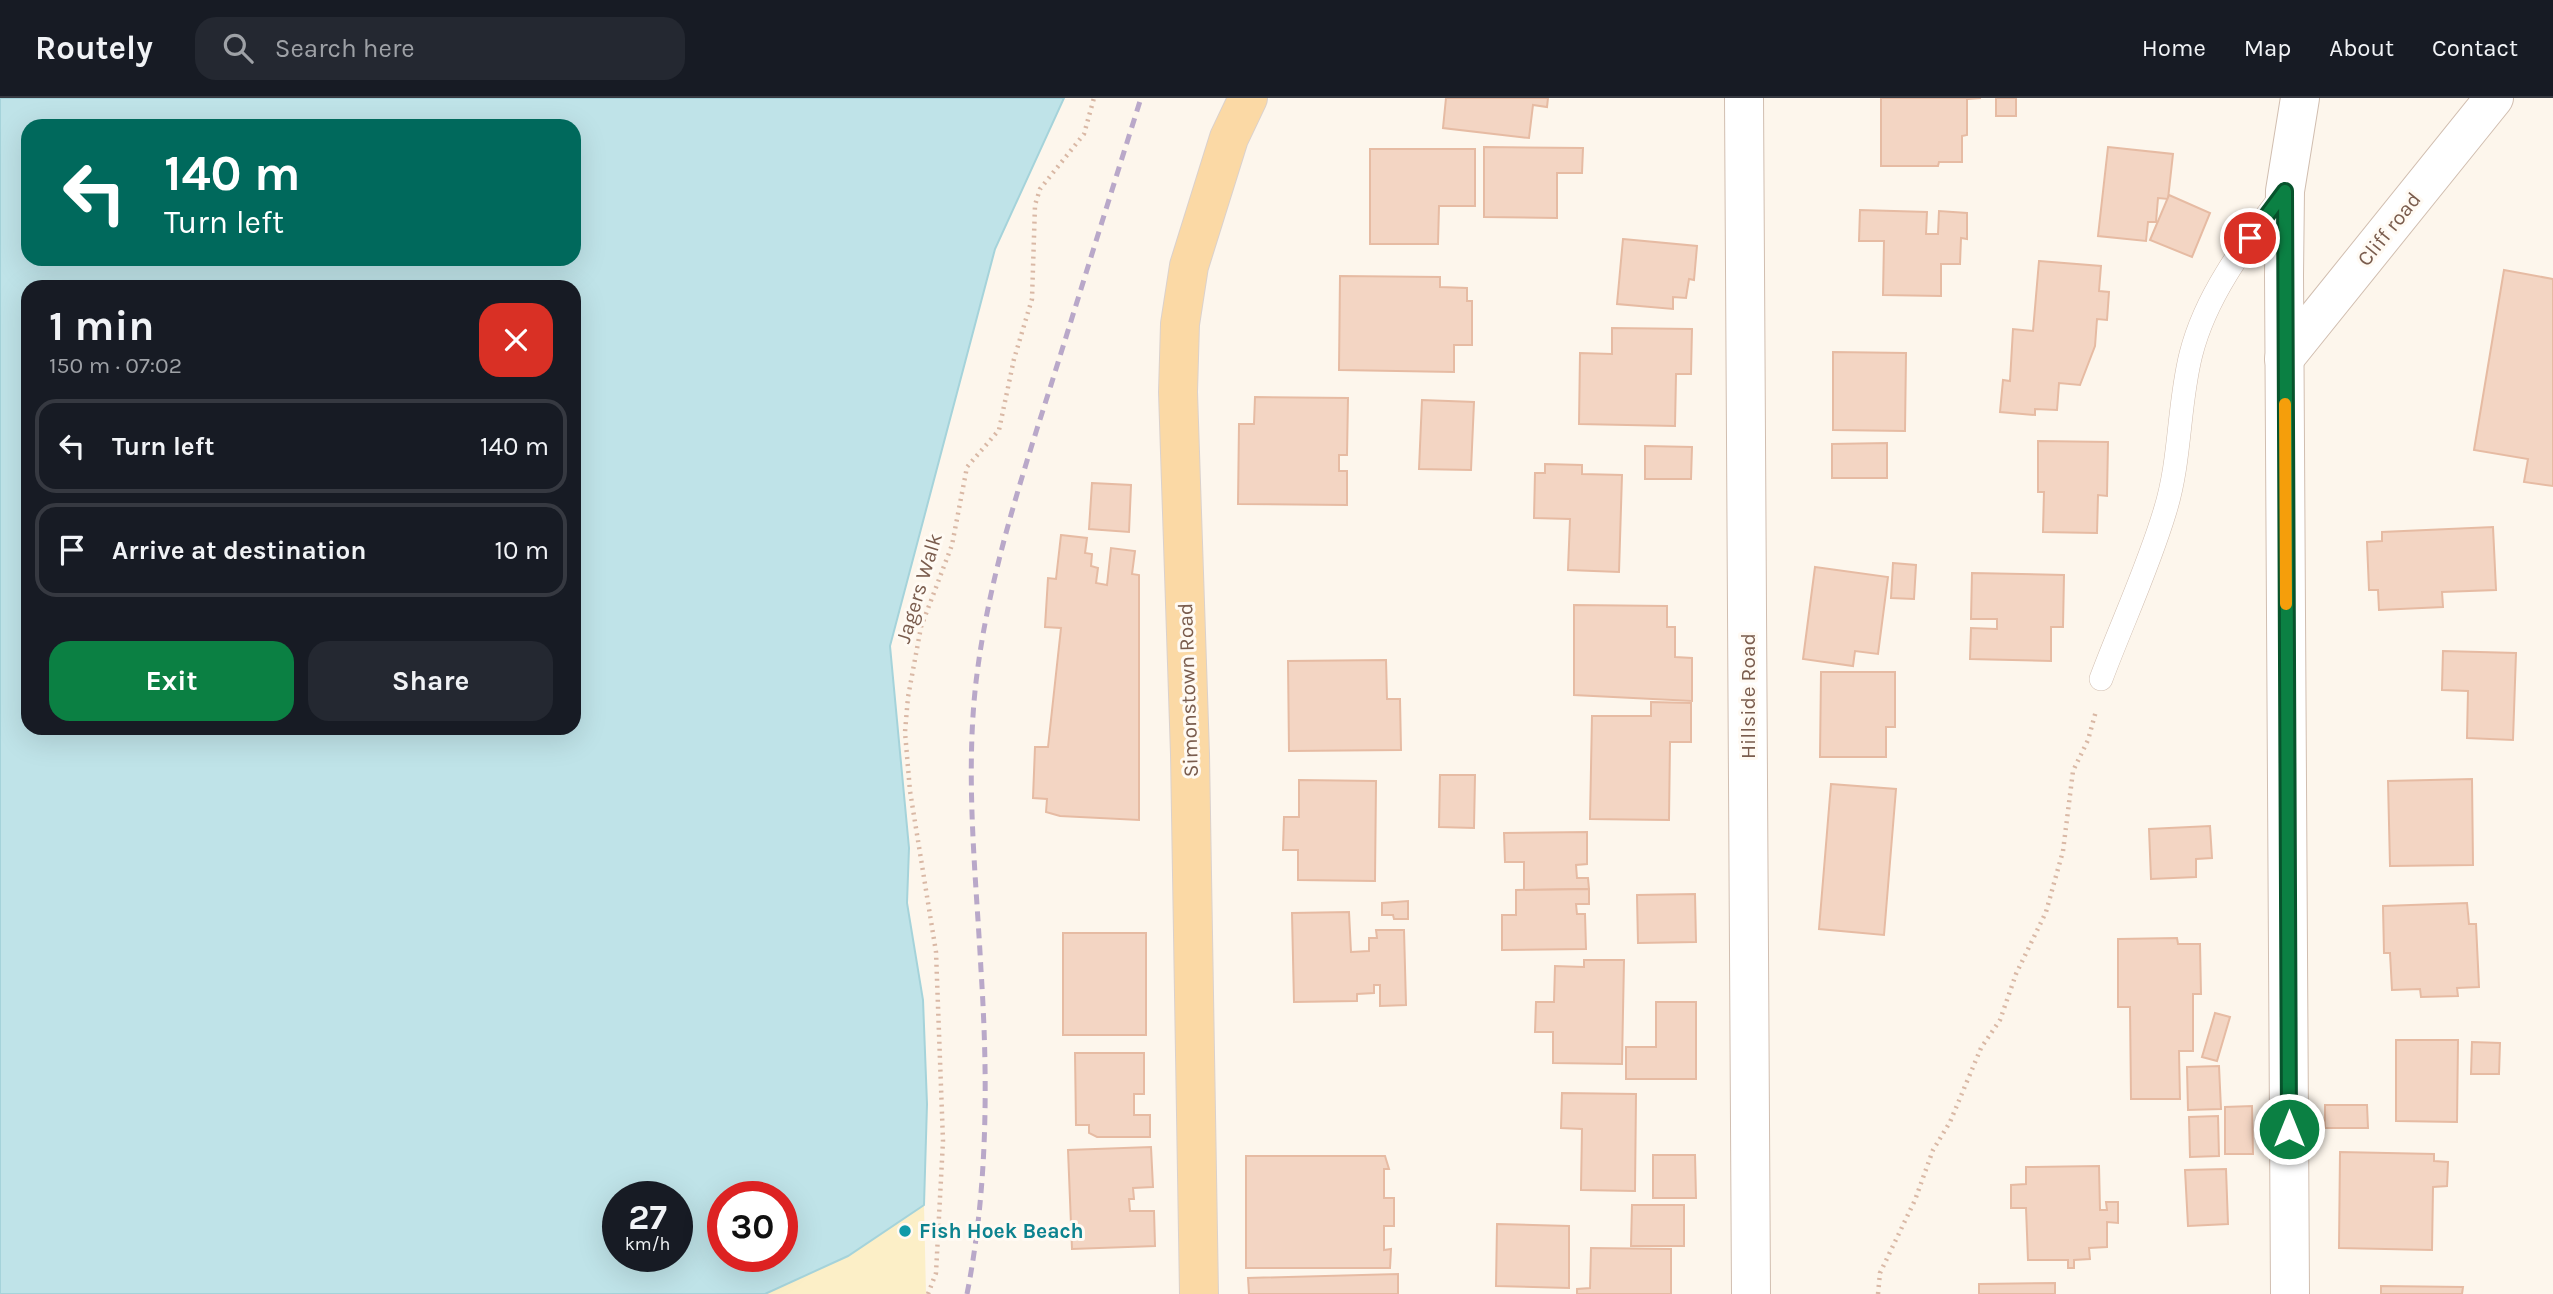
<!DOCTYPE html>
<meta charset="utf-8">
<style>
body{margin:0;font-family:Karla,sans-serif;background:#242831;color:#f1f3f6;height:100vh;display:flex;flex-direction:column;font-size:26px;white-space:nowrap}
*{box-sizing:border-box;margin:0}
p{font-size:23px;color:#9ea1a6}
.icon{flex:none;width:38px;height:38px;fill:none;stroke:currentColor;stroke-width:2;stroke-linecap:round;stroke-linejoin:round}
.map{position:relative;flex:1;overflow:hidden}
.panel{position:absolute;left:21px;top:182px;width:560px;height:455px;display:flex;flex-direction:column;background:#171b24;border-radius:21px;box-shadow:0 7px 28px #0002}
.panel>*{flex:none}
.guide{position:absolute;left:21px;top:21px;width:560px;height:147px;border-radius:21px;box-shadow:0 7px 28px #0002;background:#00695c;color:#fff;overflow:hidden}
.speed{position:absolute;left:602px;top:1083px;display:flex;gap:14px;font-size:35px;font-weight:700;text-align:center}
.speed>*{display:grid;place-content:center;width:91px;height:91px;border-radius:50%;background:#171b24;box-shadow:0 7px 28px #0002;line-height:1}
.speed small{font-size:18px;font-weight:400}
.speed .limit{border:10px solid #d22;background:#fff;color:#111}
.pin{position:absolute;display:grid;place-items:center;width:60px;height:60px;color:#fff;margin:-30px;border:4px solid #fff;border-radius:50%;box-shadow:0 2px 7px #0007}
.me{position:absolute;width:77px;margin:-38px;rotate:0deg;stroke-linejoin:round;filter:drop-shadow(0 0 5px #0008)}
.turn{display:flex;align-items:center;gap:24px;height:147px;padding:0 28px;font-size:32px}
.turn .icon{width:91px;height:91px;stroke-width:2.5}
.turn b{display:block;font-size:49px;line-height:60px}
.round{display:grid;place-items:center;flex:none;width:74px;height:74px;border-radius:21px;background:#242831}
.headline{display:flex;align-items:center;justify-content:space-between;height:119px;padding:0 28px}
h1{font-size:42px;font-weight:700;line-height:52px}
.cta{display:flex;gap:14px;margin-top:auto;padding:14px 28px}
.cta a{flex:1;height:80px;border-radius:21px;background:#0b8043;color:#fff;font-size:28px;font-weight:700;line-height:80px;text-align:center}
.cta a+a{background:#242831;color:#f1f3f6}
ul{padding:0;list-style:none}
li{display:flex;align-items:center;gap:21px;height:94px;margin:0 14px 10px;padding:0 14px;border:4px solid #363941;border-radius:21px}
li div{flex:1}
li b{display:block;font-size:26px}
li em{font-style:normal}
header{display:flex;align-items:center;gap:42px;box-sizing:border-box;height:98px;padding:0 35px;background:#171b24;border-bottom:2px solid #363941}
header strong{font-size:33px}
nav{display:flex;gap:38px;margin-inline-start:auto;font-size:24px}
.search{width:490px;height:63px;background:#242831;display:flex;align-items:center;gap:18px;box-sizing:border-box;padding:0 24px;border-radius:21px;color:#9ea1a6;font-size:26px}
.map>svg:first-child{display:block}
</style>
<header>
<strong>Routely</strong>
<div class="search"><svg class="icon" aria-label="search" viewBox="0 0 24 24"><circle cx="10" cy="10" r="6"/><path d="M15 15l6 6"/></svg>Search here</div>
<nav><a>Home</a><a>Map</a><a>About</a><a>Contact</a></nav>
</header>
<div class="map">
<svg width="2553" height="1196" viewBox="0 0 2553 1196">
<rect width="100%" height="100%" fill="#fdf6ec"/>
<path fill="#fcefc7" d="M924,1107L926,1196H765L848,1158Z"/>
<path fill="#bfe3e8" stroke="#a5d3da" stroke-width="2" fill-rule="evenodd" d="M0,0H1064L995,151L890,548L909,750L907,805L923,902L927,1006L924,1107L848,1158L765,1196H0ZM28,28H574V161H28ZM28,189H574V630H28ZM618,1099H677V1158H618ZM723,1099H782V1158H723Z"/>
<g fill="#f3d5c3" stroke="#e6bba3" stroke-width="2">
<path d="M1446,0H1548L1547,9L1533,7L1529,40L1443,30Z"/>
<path d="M1881,0H1981L1967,1V37L1962,38V64H1939L1938,68H1881Z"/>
<rect x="1996" y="0" width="20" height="18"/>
<path d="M1484,49L1583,50L1582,75H1557V120L1484,119Z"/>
<path d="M2108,49L2173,56L2168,101L2158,100L2156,124H2148L2146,143L2098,138Z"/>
<path d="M1370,51H1475V108H1439L1438,146H1370Z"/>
<path d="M2169,97L2210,115L2192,159L2150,142Z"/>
<path d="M1860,112L1927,114L1926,136H1938L1939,113L1967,115V141L1961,140L1960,166H1941V198L1883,197L1884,143H1859Z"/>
<path d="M1623,141L1697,148L1694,182L1689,181L1686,200L1673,199V211L1617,206Z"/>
<path d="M2039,163L2101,168L2099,193L2109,194L2107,222L2097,221L2095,248L2080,287L2059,285L2057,312L2035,311V317L2000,314L2003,282L2010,283L2013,231L2033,233Z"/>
<path d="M2504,172L2553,181V388L2524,384L2528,361L2474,352Z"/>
<path d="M1340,178L1440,179V189L1467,190V203H1472V247H1454V274L1339,272Z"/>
<path d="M1612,230L1692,231L1691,276H1676L1675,328L1579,326L1580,255L1612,256Z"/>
<path d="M1833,254L1906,255L1905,333L1833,332Z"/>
<path d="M1255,299L1348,300L1347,357H1339V373H1347V407L1238,406L1239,326H1254Z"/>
<path d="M1422,302L1474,304L1471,372L1419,371Z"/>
<path d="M2038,343L2108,344L2107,398L2098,397L2097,435L2043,434L2044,394H2038Z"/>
<path d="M1887,345V380H1832V346Z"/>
<path d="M1645,348L1692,349L1691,381H1645Z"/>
<path d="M1545,366L1582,367V376L1622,377L1619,474L1568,472L1570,421L1534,420L1535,375H1545Z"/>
<path d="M1092,385L1131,387L1129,434L1089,431Z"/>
<path d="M2493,429L2496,492L2442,494L2443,509L2379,512L2378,492H2369L2367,444L2382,443V434Z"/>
<path d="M1061,437L1087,440L1085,455L1092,456L1091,468L1098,470L1096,485L1107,487L1111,450L1135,453L1132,476L1139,477V722L1060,718L1046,714L1047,701L1033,700L1035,649H1048L1061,530L1045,529L1048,480L1056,481Z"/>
<path d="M1893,465L1916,467L1914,501L1891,500Z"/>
<path d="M1815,469L1888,479L1878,556L1855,553L1853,568L1803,561Z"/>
<path d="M1972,475L2064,477L2063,529H2051V563L1970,561L1971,530L1997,531V521H1971Z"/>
<path d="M1574,507L1667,508V529H1675V559L1692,560V603L1574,597Z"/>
<path d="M2443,553L2516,555L2513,642L2467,640L2468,593L2442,592Z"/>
<path d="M1386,562L1387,601H1400L1401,652L1289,653L1288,563Z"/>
<path d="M1821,574H1895V629H1886V659H1820Z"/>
<path d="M1651,604L1691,605V644H1670L1669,722L1590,721L1592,618H1651Z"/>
<path d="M1440,677H1475L1474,730L1439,729Z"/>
<path d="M2472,681L2473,767L2390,768L2388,683Z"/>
<path d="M1299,682L1376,683L1375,783L1298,782V752H1283L1284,719H1299Z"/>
<path d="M1831,686L1896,691L1884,837L1819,831Z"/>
<path d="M2210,728L2212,760L2196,761V779L2151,781L2149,731Z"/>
<path d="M1587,734V766L1576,767L1577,780H1588L1589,791L1524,792V764H1505L1504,735Z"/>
<path d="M1589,791V806H1576L1577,816H1585L1586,851L1502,852V817H1516V792Z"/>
<path d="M1695,796L1696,844L1638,845L1637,797Z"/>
<path d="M1408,803V821H1394L1393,817H1382V805Z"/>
<path d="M2467,805L2469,826H2476L2479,889L2457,890L2458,898L2421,899L2420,891L2392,892L2390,855H2384L2383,808Z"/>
<path d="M1349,814L1351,854L1369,853V840H1377L1376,832H1404L1406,907L1380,908V887H1374V895L1357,896V903L1294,904L1292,815Z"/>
<rect x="1063" y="835" width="83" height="102"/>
<path d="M2177,840L2178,846H2200L2201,896H2193V953H2179L2180,1001H2131L2130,909H2118V841Z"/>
<path d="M1584,862H1624L1622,966L1553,965V934H1535L1536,904H1554L1555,868L1584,869Z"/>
<path d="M1656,904H1696V981H1626V949H1656Z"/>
<path d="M2215,915L2230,919L2217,963L2202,959Z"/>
<path d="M2396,942H2458L2457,1024L2396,1023Z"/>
<path d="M2472,944L2500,945L2499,976H2471Z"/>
<path d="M1075,955H1144V996H1134V1017H1150V1039H1097L1089,1035V1027H1076Z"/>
<path d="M2219,968L2221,1011L2188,1012L2187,969Z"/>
<path d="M1562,995L1636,996L1635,1093L1581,1092L1582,1031L1561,1030Z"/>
<path d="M2325,1007H2367L2368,1030H2325Z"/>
<path d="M2252,1008L2253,1056H2225V1009Z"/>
<path d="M2218,1018L2219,1058L2190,1059L2189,1019Z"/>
<path d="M1151,1049L1153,1089L1133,1090L1134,1101H1129L1130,1113H1154L1155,1148L1072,1151L1068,1052Z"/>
<path d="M2340,1054L2434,1056V1063L2448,1064L2447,1088L2433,1089L2432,1152L2339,1150Z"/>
<path d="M1653,1057H1695L1696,1100H1653Z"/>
<path d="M1246,1058H1385L1389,1071H1384V1100H1394V1128H1384V1152L1391,1151L1390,1170H1246Z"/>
<path d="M2099,1068L2100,1112H2107L2106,1104H2118V1125L2107,1124V1149L2089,1150L2090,1161L2074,1162V1170H2068V1162H2028L2026,1110H2011V1087L2026,1086V1069Z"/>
<path d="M2226,1071L2228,1126L2188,1128L2185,1072Z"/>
<path d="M1632,1107H1684V1148H1631Z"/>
<path d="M1497,1126L1569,1128V1190L1496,1188Z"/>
<path d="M1591,1150L1671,1151V1196H1577V1191L1590,1190Z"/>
<path d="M1398,1176V1196H1249L1248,1180Z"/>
<path d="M2055,1185V1196H1979V1186Z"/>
<path d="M2381,1188L2463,1189L2462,1196H2381Z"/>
</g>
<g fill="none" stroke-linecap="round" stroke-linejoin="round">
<g stroke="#d1beb0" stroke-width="24">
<path id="service" d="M2101,581C2122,525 2148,470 2165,413C2181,362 2178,307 2191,256C2206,196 2246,145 2283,96"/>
</g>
<g stroke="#d1beb0" stroke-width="40">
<g id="minor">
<path d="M1744,0L1751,1196"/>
<path d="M2284,261L2494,0"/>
<path d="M2290,1196L2284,177L2285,93L2300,0"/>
</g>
</g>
<g stroke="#dad1cd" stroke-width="40">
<path id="primary" d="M1199,1196L1190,656L1178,294L1180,226L1189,168L1229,40L1248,0"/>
</g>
<g stroke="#d9b8a5" stroke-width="4.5" stroke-dasharray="2 5" stroke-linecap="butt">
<path d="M928,1196L936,1175L943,1043L936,854L910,693L905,634L908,599L921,529L952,447L967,369L999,332L1014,261L1032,201L1035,107L1040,91L1084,36L1094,0"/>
<path d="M1878,1196L1880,1175L1915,1102L1933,1052L1950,1024L1981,950L2000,922L2016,876L2046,814L2063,753L2073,673L2088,642L2096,613"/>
</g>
<use href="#service" stroke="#fff" stroke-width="23"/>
<use href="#minor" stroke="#fff" stroke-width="38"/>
<use href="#primary" stroke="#fbd9a5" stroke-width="38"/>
<path stroke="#b9a8c9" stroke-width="5" stroke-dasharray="10 7" stroke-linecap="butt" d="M967,1196C988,1089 988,980 981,872C976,777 965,680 976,584C988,482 1020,384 1051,287C1081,191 1111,95 1141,0"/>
</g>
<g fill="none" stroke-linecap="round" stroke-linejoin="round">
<g stroke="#07532c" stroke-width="18">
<path id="route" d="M2250,140L2285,93L2289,1031"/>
</g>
<use href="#route" stroke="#0b8043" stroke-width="12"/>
<path stroke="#f59e0b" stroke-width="12" d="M2285,306L2286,506"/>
</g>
<circle fill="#0f9aa8" stroke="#fffaf3" stroke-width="2.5" cx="905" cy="1133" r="7"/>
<g text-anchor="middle" stroke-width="6" stroke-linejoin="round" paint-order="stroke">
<g font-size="21" fill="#7a5c4d" stroke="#fffaf3">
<text transform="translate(2389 131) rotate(-51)" y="7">Cliff road</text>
<text transform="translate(919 490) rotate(-73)" y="7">Jagers Walk</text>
<text transform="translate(1188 592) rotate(-92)" y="7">Simonstown Road</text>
<text transform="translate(1748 598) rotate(-90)" y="7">Hillside Road</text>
</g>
<g font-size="21" font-weight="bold" fill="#0d838f" stroke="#fffaf3" text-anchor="start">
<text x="919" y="1140">Fish Hoek Beach</text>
</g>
</g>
</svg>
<div class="speed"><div>27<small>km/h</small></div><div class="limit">30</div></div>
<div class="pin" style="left:2250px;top:140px;background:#d93025"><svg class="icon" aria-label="arrive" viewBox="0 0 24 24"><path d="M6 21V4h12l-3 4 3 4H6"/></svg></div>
<svg class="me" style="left:2289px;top:1031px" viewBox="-20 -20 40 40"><circle r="17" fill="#0b8043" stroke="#fff" stroke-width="3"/><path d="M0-11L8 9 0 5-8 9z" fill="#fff"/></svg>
<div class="guide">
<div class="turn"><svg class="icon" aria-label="left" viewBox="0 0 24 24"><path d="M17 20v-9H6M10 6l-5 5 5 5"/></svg><div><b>140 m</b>Turn left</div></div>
</div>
<section class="panel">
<div class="headline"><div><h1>1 min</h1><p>150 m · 07:02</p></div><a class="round" style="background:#d93025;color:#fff"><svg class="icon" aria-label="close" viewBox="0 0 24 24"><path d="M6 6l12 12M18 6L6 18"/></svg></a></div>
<ul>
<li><svg class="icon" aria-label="left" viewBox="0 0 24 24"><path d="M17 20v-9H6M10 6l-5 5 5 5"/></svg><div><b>Turn left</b></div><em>140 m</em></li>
<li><svg class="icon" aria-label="arrive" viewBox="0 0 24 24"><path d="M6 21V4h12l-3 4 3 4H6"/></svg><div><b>Arrive at destination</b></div><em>10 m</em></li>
</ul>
<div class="cta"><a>Exit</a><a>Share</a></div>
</section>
</div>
